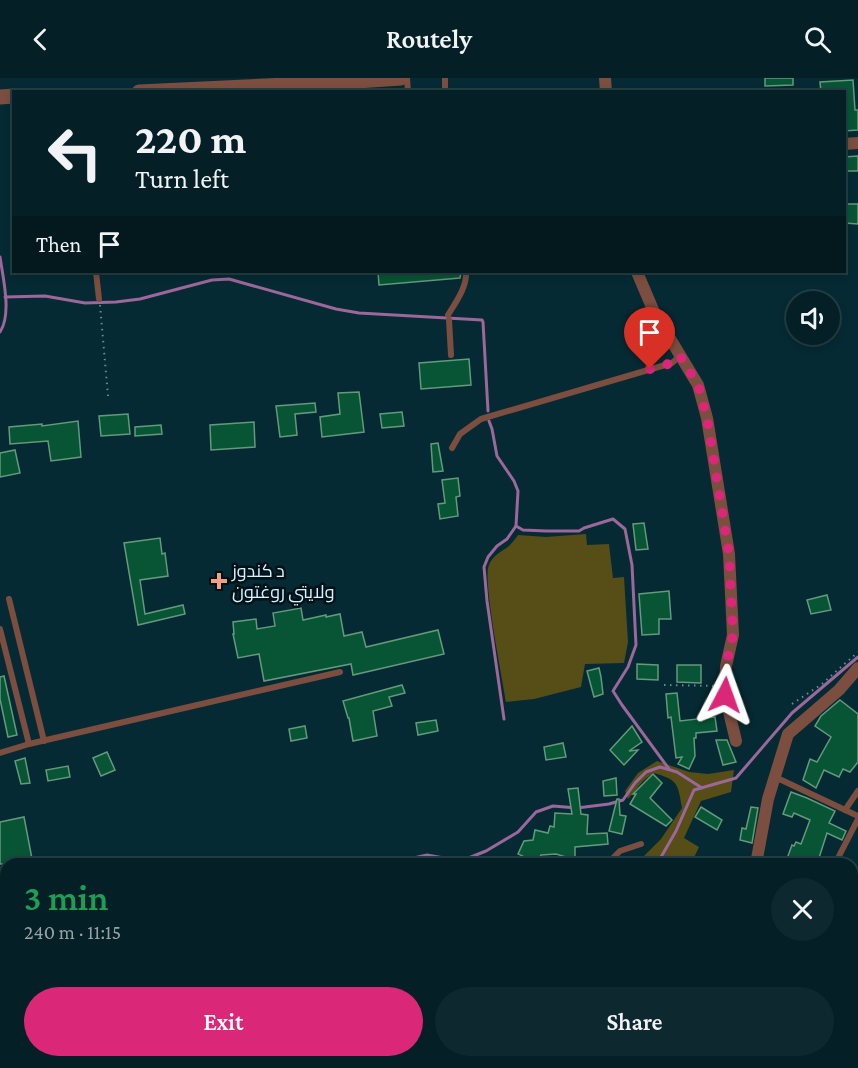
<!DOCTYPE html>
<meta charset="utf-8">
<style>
body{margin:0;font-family:"Crimson Pro",Cairo,serif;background:#0d282e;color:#f1f3f6;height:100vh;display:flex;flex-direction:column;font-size:22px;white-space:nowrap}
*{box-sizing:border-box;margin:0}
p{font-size:20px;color:#97a3a7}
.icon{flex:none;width:33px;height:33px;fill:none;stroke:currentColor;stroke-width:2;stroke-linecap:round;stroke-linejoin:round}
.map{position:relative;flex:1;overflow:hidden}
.side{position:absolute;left:0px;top:780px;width:858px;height:210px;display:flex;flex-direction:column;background:#042026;border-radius:18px 18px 0 0;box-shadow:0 3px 9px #0003,0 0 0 2px #253e43}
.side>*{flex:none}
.guide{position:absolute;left:12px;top:12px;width:834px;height:183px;border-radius:0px;box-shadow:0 3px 9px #0003,0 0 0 2px #253e43;background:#042026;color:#f1f3f6;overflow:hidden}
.controls{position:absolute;left:786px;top:213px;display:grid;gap:12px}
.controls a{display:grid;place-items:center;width:54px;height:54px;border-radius:50%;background:#042026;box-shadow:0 3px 9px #0003,0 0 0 2px #253e43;font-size:30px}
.pin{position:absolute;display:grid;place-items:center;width:51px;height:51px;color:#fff;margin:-62px -26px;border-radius:50% 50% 50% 0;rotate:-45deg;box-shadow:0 0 6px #0007}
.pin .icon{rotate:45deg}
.me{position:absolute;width:66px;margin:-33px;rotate:4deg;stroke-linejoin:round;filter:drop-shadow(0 0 4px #0008)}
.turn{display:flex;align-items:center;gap:21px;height:126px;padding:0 24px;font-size:27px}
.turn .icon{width:78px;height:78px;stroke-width:2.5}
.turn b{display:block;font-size:42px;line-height:51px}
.then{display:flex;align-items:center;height:57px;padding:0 24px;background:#0003;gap:12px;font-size:22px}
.round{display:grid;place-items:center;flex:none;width:63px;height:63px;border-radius:32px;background:#0d282e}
.overview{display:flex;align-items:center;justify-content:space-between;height:102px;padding:0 24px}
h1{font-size:36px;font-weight:600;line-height:45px;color:#1e9e55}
.primary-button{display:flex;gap:12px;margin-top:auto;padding:12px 24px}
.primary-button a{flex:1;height:69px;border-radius:36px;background:#db2777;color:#fff;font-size:24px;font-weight:600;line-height:69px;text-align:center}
.primary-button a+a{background:#0d282e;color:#f1f3f6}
header{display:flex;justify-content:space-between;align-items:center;height:78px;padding:0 24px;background:#042026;font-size:27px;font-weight:600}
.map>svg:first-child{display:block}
</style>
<header><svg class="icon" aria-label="back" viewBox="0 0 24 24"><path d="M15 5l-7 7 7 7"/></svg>Routely<svg class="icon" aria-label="search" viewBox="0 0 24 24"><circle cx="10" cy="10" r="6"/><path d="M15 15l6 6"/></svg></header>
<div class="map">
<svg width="858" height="990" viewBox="0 0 858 990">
<rect width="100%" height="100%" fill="#052a33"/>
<g fill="#574d17">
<path d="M586,456L587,467L609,466L613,500L624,499L628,564L624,585L585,586L581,609L534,621L506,624C503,603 482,500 489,487C493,477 501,474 509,468C512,465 515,461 518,457L546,459Z"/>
<path d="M657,683L689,694L708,696L734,692L731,714L701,723L684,760L699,769L691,786H643L641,781L661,761L682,730C678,706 678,701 653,695L643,703L628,721L625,713L638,695Z"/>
</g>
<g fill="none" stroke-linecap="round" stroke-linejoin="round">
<g stroke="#9c679a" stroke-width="3">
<path d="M0,179C3,200 12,236 0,254"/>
<path d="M5,219L45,218L85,225L116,224L140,221L212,202L229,201L336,231L359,235L482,242L483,244L488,333"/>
<path d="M489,343L492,351L497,378L514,403L518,413L516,448L523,452L546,453H579L584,450L613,441L625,451L632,487L636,567L628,589L613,613L622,627L669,691"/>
<path d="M504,641L487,523L484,489L488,479L497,468L507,461L516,448"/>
<path d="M397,786L405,782L427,777L461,783L486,773L518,754L536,734L553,728L577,730L609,726L623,722L635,705L646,694L660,689L677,694L702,710"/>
<path d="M657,786L676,753L694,712L736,700L792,635L858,579"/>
<path d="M362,984L389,990"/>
<path d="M264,990L266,984"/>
<path d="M546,990L550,984"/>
</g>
</g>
<g fill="#075535" stroke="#65997c" stroke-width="1.5">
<path d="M765,0H793V7L765,8Z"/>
<path d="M853,2L855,32H858V52L844,53V14H821L820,4Z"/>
<path d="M858,78V93H844V79Z"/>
<path d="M844,126H858V146L845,145Z"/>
<path d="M378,194H461L460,200L379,207Z"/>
<path d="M469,281L471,307L421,311L419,285Z"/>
<path d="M359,314L364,354L322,359L320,339L340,336L338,315Z"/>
<path d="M315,325L316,334L295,336L297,357L280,359L276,328Z"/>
<path d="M402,334L404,348L382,350L380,336Z"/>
<path d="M128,336L130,356L101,358L99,338Z"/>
<path d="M78,343L81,379L51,383L48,363L10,366L9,349L42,346V348Z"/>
<path d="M254,344L255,369L211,372L210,347Z"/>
<path d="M161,347L162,356L135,358V349Z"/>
<path d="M438,365L443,393L433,394L431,366Z"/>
<path d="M15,372L20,395L0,399V375Z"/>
<path d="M458,400L460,418L456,419L458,438L440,441L438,426L445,425L442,402Z"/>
<path d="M644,445L648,471L636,472L633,446Z"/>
<path d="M160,460L162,476L165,475L168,498L140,502L145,536L183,527L185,536L138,547L124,465Z"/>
<path d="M669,513L671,541H659V556L642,557L639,516Z"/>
<path d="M827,517L831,532L811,536L807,522Z"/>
<path d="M301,530L303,542L326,537V539L340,536L344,558L362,554L366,569L438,552L444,576L353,597L351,586L264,603L259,576L238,580L233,556H234L233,544L256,541L257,551L275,548L273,535Z"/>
<path d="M637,586L658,587V602L637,601Z"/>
<path d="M677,587H701V605L677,604Z"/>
<path d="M599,590L601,599L603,616L594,619L587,593Z"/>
<path d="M4,598L17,657L8,659L0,621V599Z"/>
<path d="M402,607L405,615L389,619L392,628L373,633L377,658L353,663L349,640H348L343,623Z"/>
<path d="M677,615L680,643L715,639L717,653L696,655V660H694L695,678L689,691L678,686L682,679L676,680L671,639L668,640L666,616Z"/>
<path d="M840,622L858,636V684L850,694L843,691L839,699L824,692L816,710L803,702L810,681L817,684L831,659L815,648L821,638Z"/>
<path d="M436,642L438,653L418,657L416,645Z"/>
<path d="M305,648L307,660L291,663L289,651Z"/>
<path d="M632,648L642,664L629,673L638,672L624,687L610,672Z"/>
<path d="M716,662H727L736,684L723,687Z"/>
<path d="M563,665L566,679L546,682L544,669Z"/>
<path d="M107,674L115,692L101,698L93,680Z"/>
<path d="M25,680L30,705L21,706L15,683Z"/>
<path d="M68,688L70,699L48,703L46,692Z"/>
<path d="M653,696L662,705L650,720L672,742L666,748L630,726L636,716H633Z"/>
<path d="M616,700L617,717L604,718L603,703Z"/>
<path d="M578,710L581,736L588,737L587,756L607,755L608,766L575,769V785H566V779L556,776L541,777L537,785L518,776L524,763L533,762L535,752L548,755L550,748L554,749L555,735L572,736L568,711Z"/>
<path d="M791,714L807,720L835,733L829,745L846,753L842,762L827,755L817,786H785L792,767L794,768L796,764L801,766L810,742L794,735L792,739L783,736Z"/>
<path d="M617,721H619L620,737L626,738L622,756L609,753Z"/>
<path d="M701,729L722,742L717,752L695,739Z"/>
<path d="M751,729L758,730L752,765L740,762L742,750L746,751Z"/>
<path d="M24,739L33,786H0V744Z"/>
</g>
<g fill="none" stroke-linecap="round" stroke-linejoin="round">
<g stroke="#678a94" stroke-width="2" stroke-dasharray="1.5 4.5" stroke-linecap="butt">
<path d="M100,227L108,318"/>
<path d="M664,607L715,608"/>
<path d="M792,626L822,606L858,574"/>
<path d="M852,814L858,805"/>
<path d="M852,824L858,827"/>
<path d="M469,990L470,984"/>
</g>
<g stroke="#7c4e3f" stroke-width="6">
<path d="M407,0L408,14"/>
<path d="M445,0V14"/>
<path d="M96,194L99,221"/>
<path d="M448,237C456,224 467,209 466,194"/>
<path d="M449,242L451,277"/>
<path d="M452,370L460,356L481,341L672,285L680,278"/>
<path d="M9,521L44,663"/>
<path d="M0,551L29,666"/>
<path d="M0,675L29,666L340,594"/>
<path d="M775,699L858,738"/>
<path d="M845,732L858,713"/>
<path d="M838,780L858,741"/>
<path d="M607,786L620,773L641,766"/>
</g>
<g stroke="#7c4e3f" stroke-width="12">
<path d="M605,0L606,14"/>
<path d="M844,66L858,65"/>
<path d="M637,194L654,234L698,307L707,340L729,476L733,557L726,588L725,617L736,663"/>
<path d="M756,786L768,721L788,656L839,612L858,590"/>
<path d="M852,938L858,937"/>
<path d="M684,984L725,990"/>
<path d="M756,990L758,984"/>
</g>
<g stroke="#7c4e3f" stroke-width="15">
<path d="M139,14L328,5L401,0"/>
<path d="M0,19L14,18"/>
</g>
<g stroke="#e27c5a" stroke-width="16">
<path d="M0,858L6,885"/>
<path d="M38,984L41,990"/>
</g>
</g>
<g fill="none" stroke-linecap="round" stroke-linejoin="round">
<path stroke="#db2777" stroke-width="10" stroke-dasharray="0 18" d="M650,291L672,285L680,278L698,307L707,340L729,476L733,557L726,588L725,617"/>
</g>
<path fill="#f39f84" stroke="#001118" stroke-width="2" d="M216 494h6v6h6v6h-6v6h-6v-6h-6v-6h6z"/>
<g text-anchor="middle" stroke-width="5" stroke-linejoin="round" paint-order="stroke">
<g font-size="18" fill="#d3f4fe" stroke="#001118" text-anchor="start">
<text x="232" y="499">د کندوز<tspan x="232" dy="21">ولایتي روغتون</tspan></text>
</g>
</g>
</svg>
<div class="controls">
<a><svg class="icon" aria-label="sound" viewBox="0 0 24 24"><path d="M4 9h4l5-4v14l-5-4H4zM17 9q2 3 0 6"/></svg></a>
</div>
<div class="pin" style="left:650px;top:291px;background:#d93025"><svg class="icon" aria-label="arrive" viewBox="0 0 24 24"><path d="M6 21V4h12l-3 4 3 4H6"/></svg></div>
<svg class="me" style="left:725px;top:617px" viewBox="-20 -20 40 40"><path d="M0-17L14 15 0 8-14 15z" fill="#db2777" stroke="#fff" stroke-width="4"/></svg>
<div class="guide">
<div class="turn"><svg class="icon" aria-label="left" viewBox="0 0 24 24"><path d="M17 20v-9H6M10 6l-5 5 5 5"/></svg><div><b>220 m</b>Turn left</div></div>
<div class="then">Then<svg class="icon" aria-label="arrive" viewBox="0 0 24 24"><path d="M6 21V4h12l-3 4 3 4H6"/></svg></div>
</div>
<section class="side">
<div class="overview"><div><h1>3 min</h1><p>240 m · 11:15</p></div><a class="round"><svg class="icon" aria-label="close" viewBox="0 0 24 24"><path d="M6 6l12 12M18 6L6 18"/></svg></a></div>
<div class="primary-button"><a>Exit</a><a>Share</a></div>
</section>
</div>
